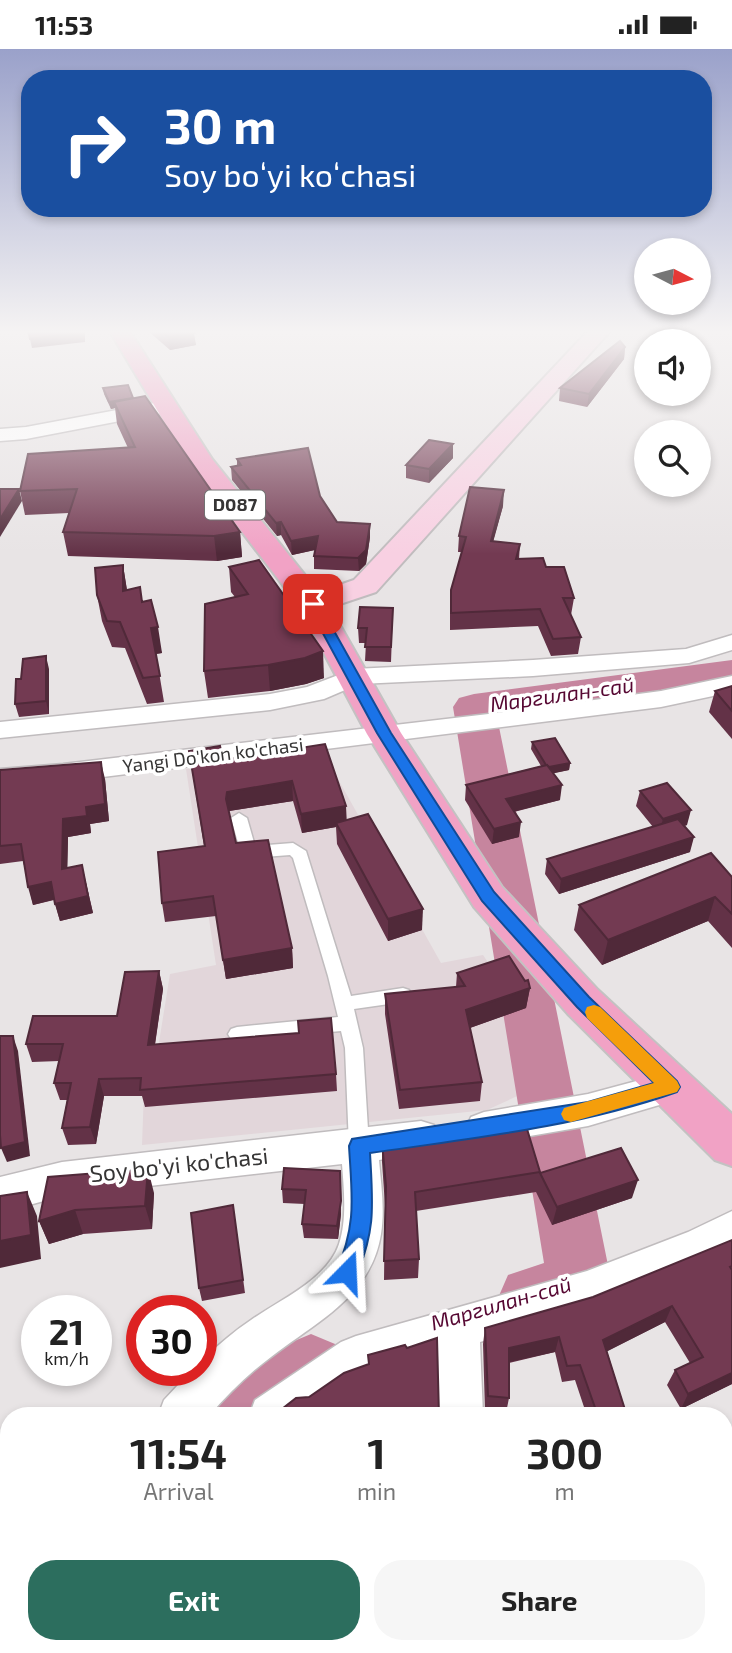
<!DOCTYPE html>
<meta charset="utf-8">
<style>
body{margin:0;font-family:"Exo 2",sans-serif;background:#f6f6f6;color:#222;height:100vh;display:flex;flex-direction:column;font-size:26px;white-space:nowrap}
*{box-sizing:border-box;margin:0}
p{font-size:23px;color:#767676}
.icon{flex:none;width:38px;height:38px;fill:none;stroke:currentColor;stroke-width:2;stroke-linecap:round;stroke-linejoin:round}
.map{position:relative;flex:1;overflow:hidden}
.panel{position:absolute;left:0px;top:1358px;width:733px;height:247px;display:flex;flex-direction:column;background:#fff;border-radius:28px 28px 0 0;box-shadow:0 4px 10px #0003}
.panel>*{flex:none}
.hud{position:absolute;left:21px;top:21px;width:691px;height:147px;border-radius:28px;box-shadow:0 4px 10px #0003;background:#1a4fa0;color:#fff;overflow:hidden}
.needle{width:46px;rotate:96deg}
.controls{position:absolute;left:634px;top:189px;display:grid;gap:14px}
.controls a{display:grid;place-items:center;width:77px;height:77px;border-radius:50%;background:#fff;box-shadow:0 4px 10px #0003;font-size:35px}
.speed{position:absolute;left:21px;top:1246px;display:flex;gap:14px;font-size:35px;font-weight:700;text-align:center}
.speed>*{display:grid;place-content:center;width:91px;height:91px;border-radius:50%;background:#fff;box-shadow:0 4px 10px #0003;line-height:1}
.speed small{font-size:18px;font-weight:400}
.speed .limit{border:10px solid #d22;background:#fff;color:#111}
.pin{position:absolute;display:grid;place-items:center;width:60px;height:60px;color:#fff;margin:-30px;border-radius:14px;box-shadow:0 4px 10px #0006}
.me{position:absolute;width:77px;margin:-38px;rotate:21deg;stroke-linejoin:round;filter:drop-shadow(0 0 5px #0008)}
.turn{display:flex;align-items:center;gap:24px;height:147px;padding:0 28px;font-size:32px}
.turn .icon{width:91px;height:91px;stroke-width:2.5}
.turn b{display:block;font-size:49px;line-height:60px}
.eta{display:flex;justify-content:space-evenly;align-items:center;height:119px;text-align:center}
.eta b{font-size:42px;font-weight:700;line-height:49px}
.primary-button{display:flex;gap:14px;margin-top:auto;padding:14px 28px}
.primary-button a{flex:1;height:80px;border-radius:28px;background:#2c6e5e;color:#fff;font-size:28px;font-weight:700;line-height:80px;text-align:center}
.primary-button a+a{background:#f6f6f6;color:#222}
.status{display:flex;justify-content:space-between;align-items:center;height:49px;padding:0 35px;background:#fff;direction:ltr}
.status svg{height:19px;fill:currentColor}
.map>svg:first-child{display:block}
</style>
<div class="status"><b>11:53</b><svg viewBox="0 0 49 12"><path d="M0 12V9h3v3zM5 12V6h3v6zM10 12V3h3v9zM15 12V0h3v12zM26 1h20v11H26zM47 4h2v5h-2z"/></svg></div>
<div class="map">
<svg width="732" height="1604" viewBox="0 0 732 1604">
<rect width="100%" height="100%" fill="#e8e4e5"/>
<path fill="#e2d6da" d="M324,705L441,914L483,906L563,1026L487,1061L142,1096L145,1013L156,1012L170,925L216,916L186,720Z"/>
<g fill="none" stroke-linecap="round" stroke-linejoin="round">
<g fill="#c6859e" fill-rule="evenodd">
<path d="M732,611V635L497,668L612,1236L603,1258L531,1281L508,1272L498,1249L508,1226L544,1214L453,658L459,649L474,645Z"/>
<path d="M311,1285L335,1295L345,1319L335,1343L296,1367H195L205,1342L287,1295Z"/>
<path d="M15,1596H98L94,1604H12Z"/>
</g>
<g stroke="#c0bcbe" stroke-width="3">
<path id="service" d="M239,764L247,769L255,797L293,794L306,802L351,947L403,939L409,941L412,946L409,951L403,953L354,960L363,999L369,1097L366,1103L359,1106L352,1103L349,1097L345,999L341,982L237,992L231,990L228,985L231,980L237,978L338,968L328,927L293,809L290,806L252,809L241,804L231,769Z"/>
</g>
<g stroke="#c0bcbe" stroke-width="3">
<g id="minor">
<path d="M165,352L172,354L174,358L172,362L26,390L0,392V380L26,378Z"/>
<path d="M732,586V601L689,614L533,627L359,635L324,650L270,661L0,689V673L270,645L307,638L354,620L533,611L686,600Z"/>
<path d="M732,627V643L661,658L63,733L0,738V720L63,715L497,664L661,642Z"/>
<path d="M670,1023L683,1027L688,1038L683,1049L588,1077L484,1095L471,1090L466,1079L471,1068L484,1063L588,1045Z"/>
<path d="M421,1072L434,1076L440,1088L434,1100L421,1104L379,1111C381,1135 385,1160 381,1185C371,1248 316,1273 271,1308C248,1325 228,1345 209,1367H158L164,1351L192,1321H201V1312C217,1297 233,1283 251,1271C279,1251 327,1231 339,1195C347,1170 344,1141 342,1115L62,1147L0,1164V1128L62,1113Z"/>
<path d="M732,1162V1201L716,1209L587,1262L480,1293L483,1367H439L438,1305L367,1326L309,1367H249L255,1351L341,1293L356,1287L587,1222L688,1183Z"/>
<path d="M9,1557V1596H28L23,1604H0V1561Z"/>
<path d="M65,1596H118L115,1604H62Z"/>
<path d="M404,1596H455L452,1604H401Z"/>
</g>
</g>
<g stroke="#c0bcbe" stroke-width="4">
<path id="secondary" d="M589,281H611L376,543L313,564L302,561L298,555L302,549L354,531Z"/>
</g>
<g stroke="#c3c2c2" stroke-width="4">
<path id="primary" d="M109,281H129L212,410L328,555L401,684L502,838L598,941L732,1065V1117L715,1111L568,965L474,858L367,685L299,557L189,414Z"/>
</g>
<use href="#service" fill="#fff" fill-rule="evenodd"/>
<use href="#minor" fill="#fff" fill-rule="evenodd"/>
<use href="#secondary" fill="#f8d0e2" fill-rule="evenodd"/>
<use href="#primary" fill="#f1a2c5" fill-rule="evenodd"/>
</g>
<g fill="#633247">
<path d="M147,281H191L196,296L170,301Z"/>
<path d="M625,298L624,310L587,358L559,352L560,339Z"/>
<path d="M103,339L133,349L240,483L242,508L217,512L68,507L63,483L69,464L25,466L20,442L128,399L117,375L115,359L111,360L104,345Z"/>
<path d="M453,395V409L429,434L406,429V416Z"/>
<path d="M237,410L320,447L337,473L370,475V488L366,515L359,522L314,520V507L315,501L292,506L281,486L277,487L232,431L231,418L237,417Z"/>
<path d="M503,457L493,492L520,495L519,510L546,518L574,549L571,566H570L581,588L578,605L551,607L538,577L450,581V558L451,541L462,503H458L459,487Z"/>
<path d="M123,516L127,541L142,553L162,604L156,605L164,653L147,655L125,599L112,598L102,572L97,546Z"/>
<path d="M229,518L324,629L306,635L270,642L208,649L204,622L235,548L231,543Z"/>
<path d="M393,559L391,613L365,612L366,594H359L358,579Z"/>
<path d="M49,620V665L19,668L15,655L21,630Z"/>
<path d="M732,637V690L709,663L715,642Z"/>
<path d="M532,693L570,714L569,721L553,724L560,751L514,763L519,788L492,795L465,751L466,736L541,717L531,700Z"/>
<path d="M325,695L346,757V771L422,881L388,892L337,795L336,778L302,784L293,752L229,762L236,794L292,899L293,919L226,930L216,867L165,873L162,854L204,797L189,702L223,711Z"/>
<path d="M0,721L105,730L109,772L90,775L91,784L68,788L67,819L86,834L93,864L60,872L54,851L33,856L23,812L0,815Z"/>
<path d="M640,742L687,776L684,777L690,803L559,845L545,825L547,810L653,778L636,757Z"/>
<path d="M732,828V899L708,872L602,916L574,881L579,856Z"/>
<path d="M159,922L163,940L155,996L336,1025L337,1042L145,1058L142,1047H104L96,1095L68,1096L62,1079L67,1051H60L54,1034L59,1012L32,1013L26,995L117,967Z"/>
<path d="M457,924L530,939L526,959L470,979L482,1033L480,1052L399,1060L385,965V945L456,938Z"/>
<path d="M382,1093L540,1123V1124L632,1149L552,1176L536,1143L416,1162L419,1210L418,1229L384,1231L385,1157L382,1113Z"/>
<path d="M284,1119L341,1165L338,1190L304,1189L302,1175L305,1155L283,1154L282,1140Z"/>
<path d="M48,1128L154,1144L152,1180L83,1185L49,1195L39,1172Z"/>
<path d="M233,1156L245,1244L202,1252L199,1239Z"/>
<path d="M732,1191V1335L681,1360L667,1336L675,1321L690,1314L665,1273L607,1302L627,1367H587L575,1331L562,1333L555,1303L509,1314V1349L506,1364L485,1362L483,1295L485,1279L593,1248Z"/>
<path d="M576,1596H625L629,1604H580Z"/>
</g>
<g fill="#502939">
<path d="M85,281V293L32,299L30,290Z"/>
<path d="M194,284L196,296L170,301L169,288Z"/>
<path d="M625,298L624,310L587,358L589,345Z"/>
<path d="M133,349L114,353L115,359L111,360L109,353Z"/>
<path d="M453,395V409L429,434V420Z"/>
<path d="M19,440L22,452L0,488V470Z"/>
<path d="M504,441L503,457L489,508L491,492Z"/>
<path d="M281,473V486L277,487L276,474Z"/>
<path d="M370,475V488L366,515L359,522L358,509Z"/>
<path d="M240,483L242,508L217,512L214,487Z"/>
<path d="M318,487L319,500L292,506L291,492Z"/>
<path d="M123,516L127,542H123Z"/>
<path d="M158,578L162,604L155,605L151,579Z"/>
<path d="M323,602L324,629L306,635L270,642L268,616Z"/>
<path d="M46,607L49,620V665L46,652Z"/>
<path d="M101,713L105,730L109,772L90,775L91,784L68,788L67,838L62,820L63,770L86,758Z"/>
<path d="M570,714L569,721L546,726L547,718Z"/>
<path d="M292,732L293,752L229,762L226,750L227,743Z"/>
<path d="M562,736L560,751L504,765L506,750Z"/>
<path d="M346,757L347,777L336,774V778L302,784L301,765Z"/>
<path d="M691,761L687,776L659,785L663,770Z"/>
<path d="M521,773L519,788L492,795L494,780Z"/>
<path d="M694,788L690,803L559,845L561,830Z"/>
<path d="M82,816L93,864L60,872L55,855Z"/>
<path d="M51,833L56,850L33,856L28,838Z"/>
<path d="M715,848L708,872L602,916L608,891Z"/>
<path d="M423,860L422,881L388,892V870Z"/>
<path d="M292,899L293,919L226,930L223,911Z"/>
<path d="M159,922L163,940L152,1014L148,996Z"/>
<path d="M530,939L526,959L464,981L466,961Z"/>
<path d="M13,987L18,1002L30,1107L7,1113L1,1099Z"/>
<path d="M99,1030L104,1047L96,1095L90,1078Z"/>
<path d="M148,1120L154,1144L152,1180L145,1157Z"/>
<path d="M340,1122L341,1165L338,1190L337,1177Z"/>
<path d="M638,1131L632,1149L552,1176L557,1158Z"/>
<path d="M27,1143L37,1167L41,1210L0,1219V1192Z"/>
<path d="M75,1161L83,1185L49,1195L39,1172Z"/>
<path d="M672,1257L665,1273L598,1307L603,1291Z"/>
<path d="M559,1288L555,1303L505,1314L509,1299Z"/>
<path d="M732,1324V1335L681,1360L688,1345Z"/>
<path d="M9,1471V1484L0,1487V1474Z"/>
<path d="M154,1596H172L167,1604H149Z"/>
</g>
<g fill="#733a52" stroke="#502939" stroke-width="2">
<path d="M28,281H83V283L30,290Z"/>
<path d="M160,281H191L194,284L169,288Z"/>
<path d="M620,292L625,298L589,345L560,339Z"/>
<path d="M128,336L133,349L109,353L103,339Z"/>
<path d="M145,347L240,483L214,487L63,483L77,440L20,442L28,405L135,398L114,353Z"/>
<path d="M429,391L453,395L429,420L406,416Z"/>
<path d="M308,399L320,447L337,473L370,475L366,501L358,509L314,507L318,487L291,492L281,473L276,474L231,418L241,416L237,410Z"/>
<path d="M470,438L504,441L491,492L520,495L516,510L543,509L546,518H564L574,549H563L581,588L553,590L540,560L451,564V541L466,488L459,487Z"/>
<path d="M0,440H19L0,470Z"/>
<path d="M259,511L323,602L305,609L268,616L204,622L205,555L248,545L229,518Z"/>
<path d="M123,516V542L140,538L142,553L151,551L158,578L151,579L160,627L143,629L120,573L107,572L97,546L95,519Z"/>
<path d="M360,558L393,559L391,598H365L367,579H358Z"/>
<path d="M46,607V652L15,655L16,630H21L23,610Z"/>
<path d="M732,637V662L715,642Z"/>
<path d="M555,689L570,714L549,718L547,716H546L532,693Z"/>
<path d="M325,695L346,757L301,765L292,732L227,743L226,750L236,794L268,791L292,899L223,911L213,847L162,854L158,803L205,797L189,702L220,697L223,711Z"/>
<path d="M101,713L105,755L86,758L87,767L63,770L62,820L82,816L88,847L55,855L51,833L28,838L21,795L0,797V721Z"/>
<path d="M547,716L562,736L506,750L521,773L494,780L466,736Z"/>
<path d="M667,734L691,761L663,770L640,742Z"/>
<path d="M368,765L423,860L388,870L336,774Z"/>
<path d="M678,770L694,788L561,830L547,810Z"/>
<path d="M711,804L732,828V865L715,848L608,891L579,856Z"/>
<path d="M509,907L525,932L528,931L530,939L466,961L482,1033L400,1041L385,945L465,937L457,924Z"/>
<path d="M159,922L148,996L299,984L298,972L331,969L336,1025L140,1041L141,1029L99,1030L90,1078L62,1079L71,1034H54L63,995H26L33,967H117L125,923Z"/>
<path d="M0,987H13L25,1093L1,1099L0,1086Z"/>
<path d="M524,1070L540,1123L415,1143L419,1210L384,1212L386,1137L382,1093Z"/>
<path d="M621,1099L638,1131L557,1158L540,1124Z"/>
<path d="M284,1119L340,1122L341,1152L337,1177L302,1175L306,1141L282,1140Z"/>
<path d="M148,1120L145,1157L75,1161L39,1172L48,1128Z"/>
<path d="M27,1143L31,1186L0,1192V1147Z"/>
<path d="M233,1156L243,1231L199,1239L191,1164Z"/>
<path d="M732,1191V1217L730,1218L732,1221V1324L688,1345L675,1321L703,1308L672,1257L603,1291L627,1367H598L580,1316L567,1317L559,1288L509,1299V1349L488,1347L485,1279L593,1248Z"/>
<path d="M437,1289L439,1367H273L296,1349L309,1348L344,1324L369,1315L368,1306L405,1296L407,1299Z"/>
<path d="M9,1390V1471L0,1474V1393Z"/>
<path d="M96,1596H154L149,1604H91Z"/>
<path d="M448,1596H499L497,1604H445Z"/>
<path d="M587,1596H625L629,1604H591Z"/>
</g>
<linearGradient id="sky" x2="0" y2="1"><stop stop-color="#9aa1ca"/><stop offset="0.56" stop-color="#f5f3f3"/><stop offset="1" stop-color="#f5f3f3" stop-opacity="0"/></linearGradient>
<rect width="732" height="505" fill="url(#sky)"/>
<path fill="#1a73e8" stroke="#114b97" stroke-width="2" d="M313,552L319,555L391,684L494,843L589,948L677,1032L680,1038L677,1043C578,1078 474,1089 370,1104C373,1158 376,1180 355,1231L347,1234L339,1231L336,1223C357,1175 352,1148 349,1097L352,1090L588,1053L654,1034L577,958L482,852L377,684L307,555Z"/>
<path fill="#f59e0b" d="M594,956L600,958L677,1032L680,1038L677,1043L571,1073L564,1071L561,1065L564,1059L654,1034L587,969L585,963L587,958Z"/>
<g text-anchor="middle" stroke-width="7" stroke-linejoin="round" paint-order="stroke">
<rect fill="#fff" stroke="#727272" stroke-width="2" x="205" y="441.5" width="60" height="29" rx="5"/>
<g font-size="18" font-weight="bold" fill="#363535">
<text x="235" y="462">D087</text>
</g>
<g font-size="19" fill="#363535" stroke="#fff">
<text transform="translate(213 706) rotate(-7)" y="7">Yangi Do'kon ko'chasi</text>
</g>
<g font-size="21" font-style="italic" fill="#560732" stroke="#fff">
<text transform="translate(562 646) rotate(-8)" y="7">Маргилан-сай</text>
<text transform="translate(501 1255) rotate(-16)" y="7">Маргилан-сай</text>
</g>
<g font-size="23" fill="#363535" stroke="#fff">
<text transform="translate(179 1116) rotate(-6)" y="8">Soy bo'yi ko'chasi</text>
</g>
</g>
</svg>
<div class="controls">
<a><svg class="needle" viewBox="-14 -14 28 28"><path d="M0-13l5 13h-10z" fill="#e53935"/><path d="M0 13l5-13h-10z" fill="#767676"/></svg></a>
<a><svg class="icon" aria-label="sound" viewBox="0 0 24 24"><path d="M4 9h4l5-4v14l-5-4H4zM17 9q2 3 0 6"/></svg></a>
<a><svg class="icon" aria-label="search" viewBox="0 0 24 24"><circle cx="10" cy="10" r="6"/><path d="M15 15l6 6"/></svg></a>
</div>
<div class="speed"><div>21<small>km/h</small></div><div class="limit">30</div></div>
<div class="pin" style="left:313px;top:555px;background:#d93025"><svg class="icon" aria-label="arrive" viewBox="0 0 24 24"><path d="M6 21V4h12l-3 4 3 4H6"/></svg></div>
<svg class="me" style="left:347px;top:1223px" viewBox="-20 -20 40 40"><path d="M0-17L14 15 0 8-14 15z" fill="#1a73e8" stroke="#fff" stroke-width="4"/></svg>
<div class="hud">
<div class="turn"><svg class="icon" aria-label="right" viewBox="0 0 24 24"><path d="M7 20v-9h11M14 6l5 5-5 5"/></svg><div><b>30 m</b>Soy boʻyi koʻchasi</div></div>
</div>
<section class="panel">
<div class="eta">
<div><b>11:54</b><p>Arrival</p></div>
<div><b>1</b><p>min</p></div>
<div><b>300</b><p>m</p></div>
</div>
<div class="primary-button"><a>Exit</a><a>Share</a></div>
</section>
</div>
